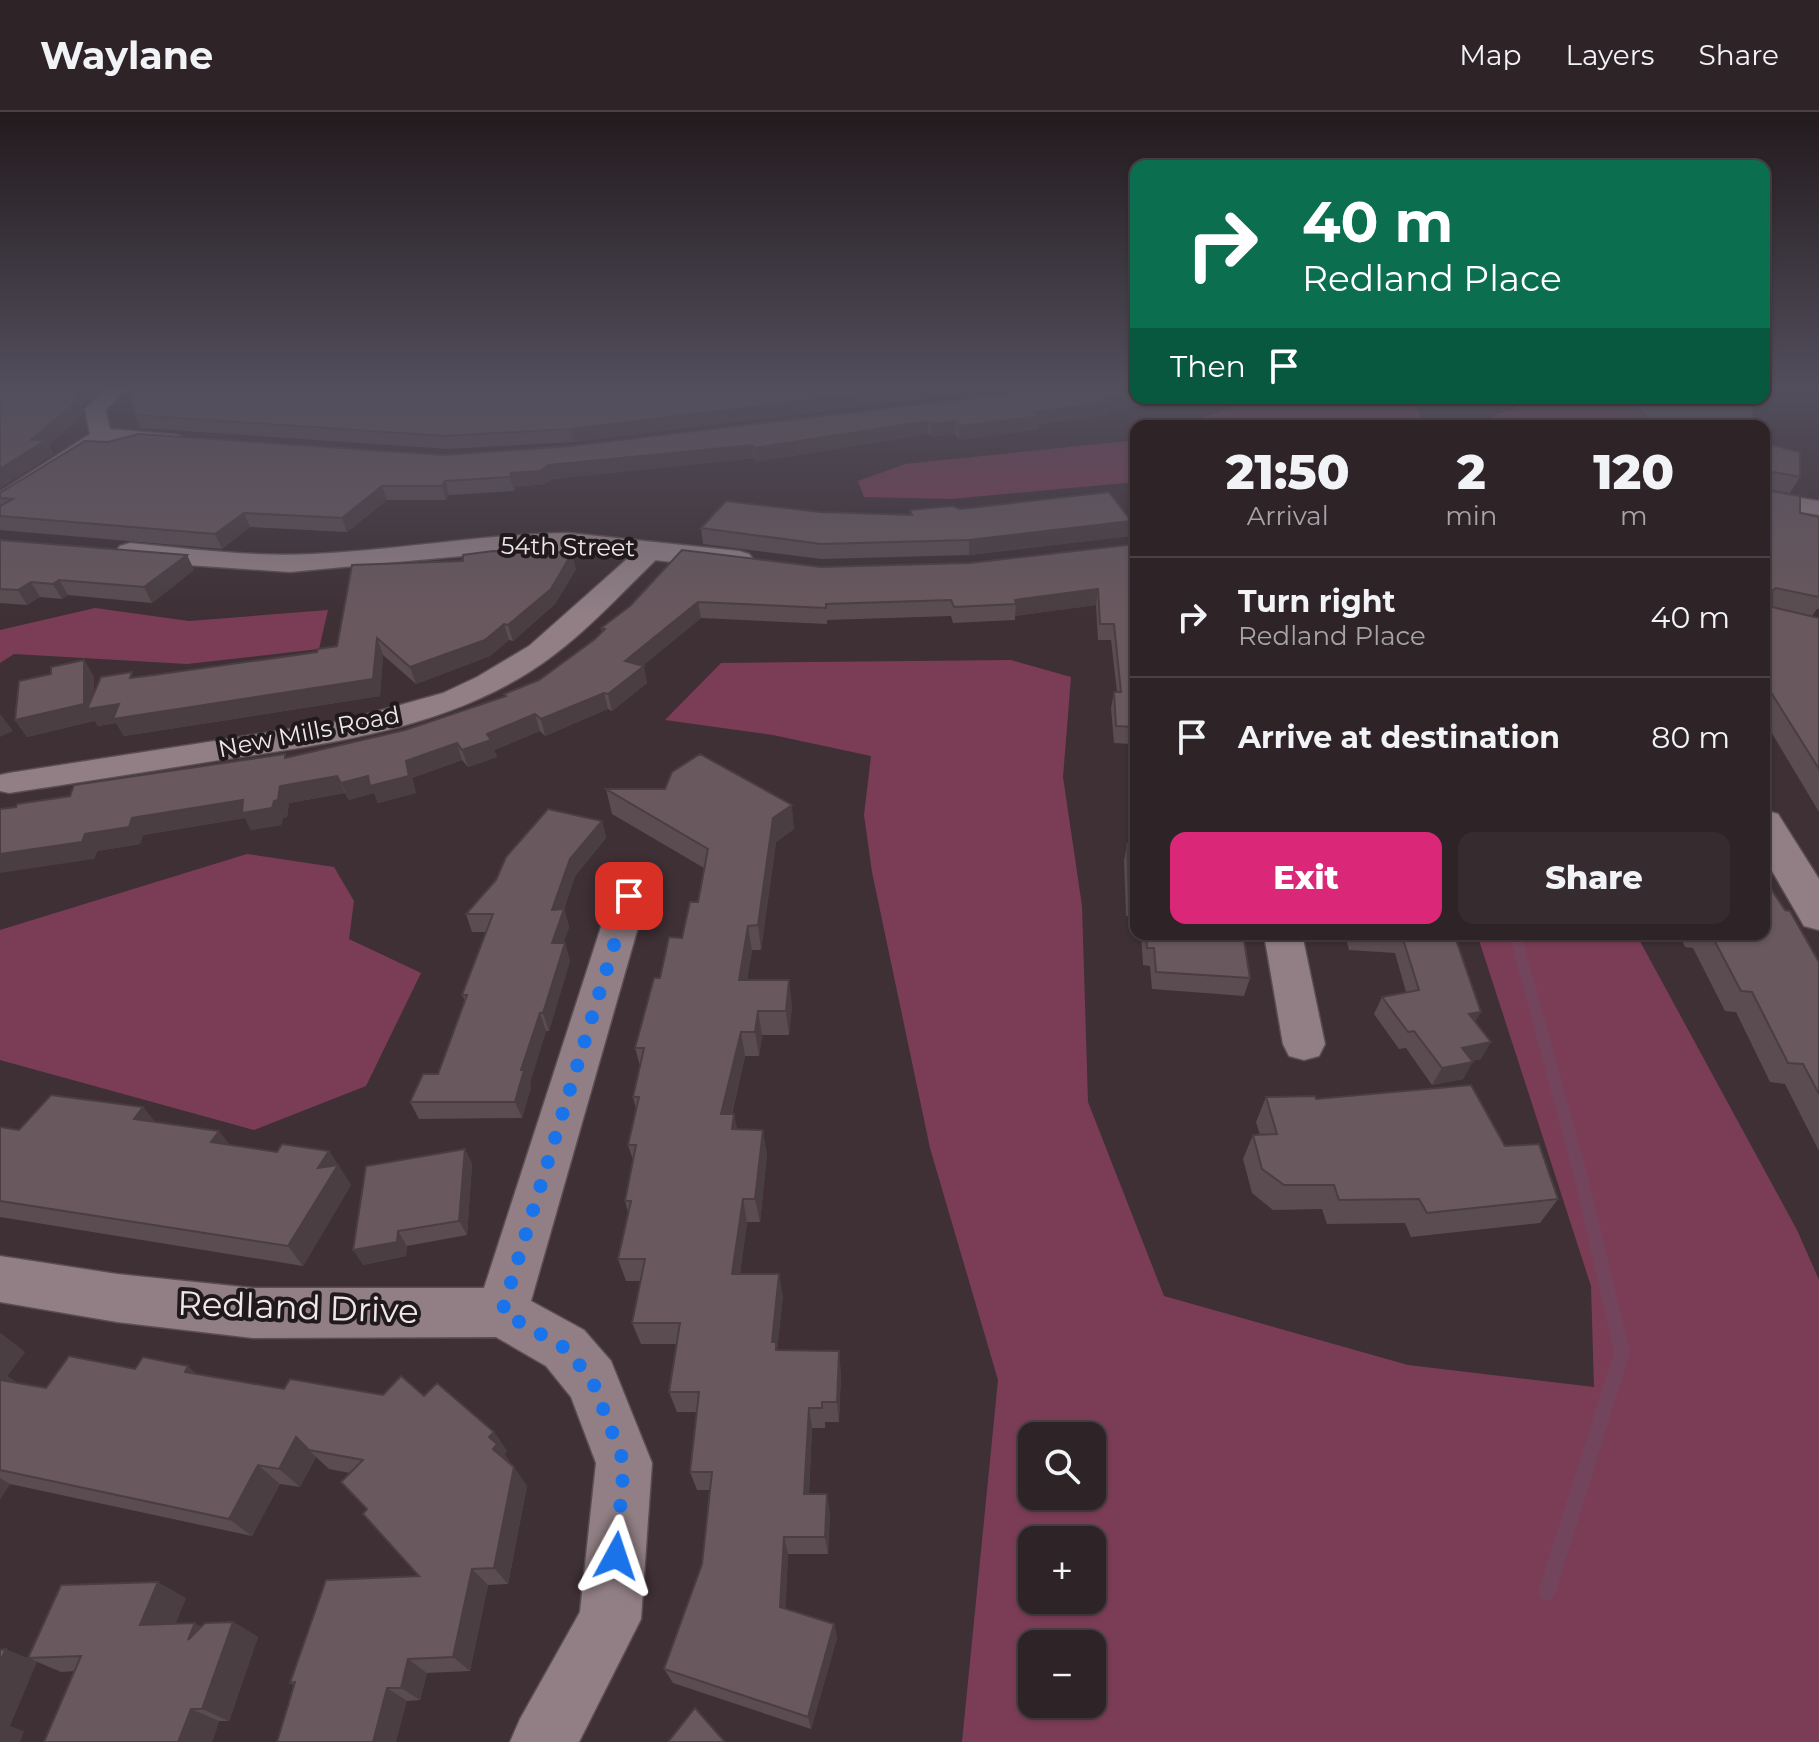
<!DOCTYPE html>
<meta charset="utf-8">
<style>
body{margin:0;font-family:Montserrat,sans-serif;background:#362c30;color:#f1f3f6;height:100vh;display:flex;flex-direction:column;font-size:30px;white-space:nowrap}
*{box-sizing:border-box;margin:0}
p{font-size:26px;color:#a7a4a8}
.icon{flex:none;width:44px;height:44px;fill:none;stroke:currentColor;stroke-width:2;stroke-linecap:round;stroke-linejoin:round}
.map{position:relative;flex:1;overflow:hidden}
.drawer{position:absolute;left:1130px;top:308px;width:640px;height:520px;display:flex;flex-direction:column;background:#2e2428;border-radius:16px;box-shadow:0 2px 6px #0004,0 0 0 2px #494145}
.drawer>*{flex:none}
.hud{position:absolute;left:1130px;top:48px;width:640px;height:244px;border-radius:16px;box-shadow:0 2px 6px #0004,0 0 0 2px #494145;background:#0b6e4f;color:#fff;overflow:hidden}
.fabs{position:absolute;left:1018px;top:1310px;display:grid;gap:16px}
.fabs a{display:grid;place-items:center;width:88px;height:88px;border-radius:16px;background:#2e2428;box-shadow:0 2px 6px #0004,0 0 0 2px #494145;font-size:40px}
.pin{position:absolute;display:grid;place-items:center;width:68px;height:68px;color:#fff;margin:-34px;border-radius:16px;box-shadow:0 4px 12px #0006}
.me{position:absolute;width:88px;margin:-44px;rotate:5deg;stroke-linejoin:round;filter:drop-shadow(0 0 6px #0008)}
.turn{display:flex;align-items:center;gap:28px;height:168px;padding:0 40px;font-size:36px}
.turn .icon{width:104px;height:104px;stroke-width:2.5}
.turn b{display:block;font-size:56px;line-height:68px}
.then{display:flex;align-items:center;height:76px;padding:0 40px;background:#0003;gap:16px;font-size:30px}
.eta{display:flex;justify-content:space-evenly;align-items:center;height:136px;text-align:center}
.eta b{font-size:48px;font-weight:800;line-height:56px}
.primary-button{display:flex;gap:16px;margin-top:auto;padding:16px 40px}
.primary-button a{flex:1;height:92px;border-radius:16px;background:#db2777;color:#fff;font-size:32px;font-weight:800;line-height:92px;text-align:center}
.primary-button a+a{background:#362c30;color:#f1f3f6}
ul{padding:0;list-style:none}
li{display:flex;align-items:center;gap:24px;height:120px;padding:0 40px;border-top:2px solid #494145}
li div{flex:1}
li b{display:block;font-size:30px}
li em{font-style:normal}
header{display:flex;align-items:center;gap:48px;box-sizing:border-box;height:112px;padding:0 40px;background:#2e2428;border-bottom:2px solid #494145}
header strong{font-size:38px}
nav{display:flex;gap:44px;margin-inline-start:auto;font-size:28px}
.map>svg:first-child{display:block}
</style>
<header>
<strong>Waylane</strong>
<nav><a>Map</a><a>Layers</a><a>Share</a></nav>
</header>
<div class="map">
<svg width="1819" height="1630" viewBox="0 0 1819 1630">
<rect width="100%" height="100%" fill="#3e3035"/>
<g fill="#7b3d56" fill-rule="evenodd">
<path d="M1243,286H1412L1423,309L1421,314H1177L1227,297Z"/>
<path d="M1516,286L1636,289L1660,308L1624,310L1613,314H1482L1497,302L1516,296Z"/>
<path d="M1136,328V370L951,387L864,385L858,369L905,352Z"/>
<path d="M95,496L189,509L328,498L319,537L187,552L14,542L0,551V518Z"/>
<path d="M1011,548L1071,565L1063,665L1082,794L1088,990L1164,1184L1408,1253L1594,1275L1591,1174L1477,822H1636L1797,1118L1819,1168V1630H962L998,1268L930,1036L872,760L864,703L871,644L773,623L665,608L721,551ZM1032,1324H1092V1384H1032ZM1092,1428V1488H1032V1428ZM1092,1532V1592H1032V1532Z"/>
<path d="M247,742L334,755L354,789L349,827L421,861L366,974L254,1018L0,948V818Z"/>
</g>
<g fill="none" stroke-linecap="round" stroke-linejoin="round">
<path fill="#73455c" fill-rule="evenodd" d="M1509,822H1521L1587,1061L1630,1240L1556,1480L1553,1486L1547,1489L1541,1486L1538,1480L1614,1240L1573,1061Z"/>
<g stroke="#5a4e52" stroke-width="3">
<g id="street">
<path d="M109,274H130L105,298L110,317L178,323L189,329L186,334L106,330L8,395L0,397V380L90,322L85,297Z"/>
<path d="M1764,380L1819,389V403L1764,394Z"/>
<path d="M653,430L662,432L665,437L662,442C620,482 580,528 531,559C437,619 320,633 213,649C145,660 77,671 9,681L0,679V663L9,661L343,609L443,581L477,565L529,534L644,432Z"/>
<path d="M629,771L642,775L647,784L531,1189L584,1218L611,1249L652,1351L641,1507L579,1630H510L520,1607L580,1500L596,1351L571,1285L546,1254L496,1225L253,1226L117,1210L0,1190V1144L117,1162L253,1176H484L611,784L616,775Z"/>
<path d="M1264,822H1302L1325,932L1319,944L1304,948L1289,944L1283,932Z"/>
</g>
</g>
<g stroke="#5a4e52" stroke-width="3">
<g id="secondary">
<path d="M569,421L739,439L749,442L754,448L749,454L739,457L569,439L505,440L290,460L130,449L120,446L115,440L120,434L130,431C191,437 252,445 313,442C399,438 483,422 569,421Z"/>
<path d="M1764,698L1778,702L1819,767V818L1804,814L1764,745Z"/>
</g>
</g>
<use href="#street" fill="#917f85" fill-rule="evenodd"/>
<use href="#secondary" fill="#917f85" fill-rule="evenodd"/>
</g>
<g fill="#5a4c51">
<path d="M1027,274L573,330L448,337L141,316L135,303Z"/>
<path d="M1069,274L1110,298L1109,303L1039,312V317L959,328L955,322L931,325L928,322L755,350L754,346L553,367L544,372L515,375L514,379L449,383L446,388H387L347,420L250,415L222,437L0,418V381L444,343L570,334Z"/>
<path d="M1631,286H1752L1754,314H1633L1626,308Z"/>
<path d="M1764,331L1800,365L1790,381L1771,378L1800,401L1819,405V497H1817L1812,504L1819,506V700L1764,608Z"/>
<path d="M960,397L1129,424L969,443L822,447L703,432L701,416L820,400L910,403V398Z"/>
<path d="M0,428L187,443L194,458L152,491L68,483L62,487L40,485L27,493L0,491Z"/>
<path d="M1136,432V805L1126,804L1124,749L1127,732L1135,733L1130,664L1131,632L1114,631L1111,596L1114,580H1117L1111,528H1098L1096,493L1015,504V508L953,511L951,504L827,508V512L701,506L642,554L647,571L612,599L608,597L545,624L540,619L494,638L497,645L468,655L462,648L412,666L416,681L378,691L374,681L349,688L345,681L289,691L287,705L283,706L281,713L251,718L245,706L143,723L140,732L97,739L94,747L16,695L70,684L287,645L405,618L505,584L504,582L539,568L595,527L602,520L601,516L821,455L970,451Z"/>
<path d="M576,457L555,492L513,529L509,528L490,544L416,572L383,543L380,584L124,624L116,611L98,614L94,608V609L27,625L15,608L51,562L84,548L94,565V582L135,565L317,540Z"/>
<path d="M606,677L794,717L776,730L761,838H752L747,868L792,893L789,923H762L759,944H745L732,1002L737,1017L767,1042L760,1110H747L740,1162L783,1184L777,1238L841,1260L839,1310H825V1316H812L809,1382L830,1400L828,1442H788L785,1497L834,1512L837,1526L811,1617L673,1571L664,1557L702,1452L710,1378H697L690,1360L697,1300H677L669,1280L676,1232H641L632,1211L641,1169H626L618,1147L628,1100L625,1089L633,1048L628,1033L636,997L633,985L640,954L635,936L660,866L682,826L698,790L704,756L612,702Z"/>
<path d="M602,709L606,726L575,764L564,797L569,815L563,831H565L570,849L549,919H546L530,971L531,975L522,1006L419,1007L410,990L438,962L465,889L462,883L487,820H472L466,802Z"/>
<path d="M1141,822H1243L1250,866L1244,884L1152,877L1150,854L1143,853Z"/>
<path d="M1345,822H1454L1475,910L1481,947L1472,949L1463,967L1432,973L1406,936L1399,937L1374,902L1382,885L1406,880L1395,841L1349,838Z"/>
<path d="M1679,822H1764L1819,850V1039L1785,972L1770,970L1736,900L1725,899L1693,836L1685,835Z"/>
<path d="M1266,985L1316,987L1505,1034L1558,1087L1540,1111L1411,1125L1405,1111L1327,1112L1322,1097L1273,1098L1252,1081L1243,1047L1253,1023H1260L1256,1010Z"/>
<path d="M143,995L155,1010L230,1033L277,1040L329,1039L351,1073L303,1154L0,1105V1015L19,1018Z"/>
<path d="M465,1037L472,1052L467,1123L407,1134L406,1144L363,1153Z"/>
<path d="M0,1221L25,1240L7,1264L17,1271L46,1276L135,1257L197,1262L284,1277L424,1284L494,1320L507,1339L504,1342L527,1374L508,1472L488,1473L470,1559L427,1561L420,1588L407,1589L294,1573L290,1571L419,1464L367,1397L350,1361L329,1357L316,1345L300,1375L280,1372L252,1424L10,1372L0,1387Z"/>
<path d="M186,1486L175,1512L201,1515L233,1510L258,1525L229,1609H219L212,1630H44L75,1559L61,1560L28,1546Z"/>
</g>
<g fill="#4a3e42">
<path d="M85,274H105L83,295V303L49,333L54,342L0,376V357Z"/>
<path d="M924,274H1027L573,330L570,317Z"/>
<path d="M1136,282V286H1194L1110,298L1109,303L1039,312V317L959,328L960,314L1106,286Z"/>
<path d="M928,309V322L755,350L754,336Z"/>
<path d="M955,309V322L931,325V312Z"/>
<path d="M752,333L754,346L553,367L544,372L515,375L514,379L510,365L511,361L549,353Z"/>
<path d="M445,369L449,383L446,388L442,374Z"/>
<path d="M382,374L387,388L347,420L342,406Z"/>
<path d="M244,401L250,415L222,437L215,422Z"/>
<path d="M1131,409L1129,424L969,443V428Z"/>
<path d="M572,441L576,457L555,492L513,529L508,513Z"/>
<path d="M187,443L194,458L152,491L144,475Z"/>
<path d="M59,468L68,483L62,487L53,472Z"/>
<path d="M31,470L40,485L27,493L18,478Z"/>
<path d="M1098,477L1096,493L1015,504L1016,492L1015,488Z"/>
<path d="M698,490L701,506L629,565L625,549Z"/>
<path d="M504,512L509,528L490,544L416,572L410,555Z"/>
<path d="M377,526L383,543L380,584L124,624L116,611L98,614L94,608V609L27,625L15,608L84,548L94,565V596Z"/>
<path d="M644,554L647,571L612,599L608,582Z"/>
<path d="M604,581L608,597L545,624L541,607Z"/>
<path d="M535,602L540,619L494,638L497,645L468,655L462,638L487,622Z"/>
<path d="M0,603H1L13,619L0,625Z"/>
<path d="M457,631L462,648L412,666L416,681L378,691L374,681L349,688L341,671L368,664Z"/>
<path d="M337,664L345,681L289,691L287,705L283,706L281,713L251,718L245,706L143,723L140,732L97,739L94,747L0,761V742L85,722L132,706L243,688L274,689L280,674Z"/>
<path d="M792,693L794,717L776,730L761,838L758,813L773,706Z"/>
<path d="M602,709L606,726L575,764L558,815L552,798L570,747Z"/>
<path d="M564,797L569,815L558,849L552,831Z"/>
<path d="M748,814L752,838L743,893L739,868Z"/>
<path d="M565,831L570,849L549,919L543,901Z"/>
<path d="M789,868L792,893L789,923L786,899Z"/>
<path d="M758,899L762,923L759,944L755,920Z"/>
<path d="M1481,900L1471,917L1469,902Z"/>
<path d="M540,901L546,919L530,971L531,975L522,1006L515,990L521,958Z"/>
<path d="M741,920L745,944L726,1025L721,1002Z"/>
<path d="M1491,930L1481,947L1452,953L1462,936Z"/>
<path d="M1473,950L1463,967L1432,973L1442,956Z"/>
<path d="M143,995L160,1016L134,1007Z"/>
<path d="M734,1002L739,1026L732,1017Z"/>
<path d="M763,1018L767,1042L760,1110L755,1087Z"/>
<path d="M219,1019L235,1039L211,1030Z"/>
<path d="M465,1037L472,1052L467,1123L459,1109Z"/>
<path d="M329,1039L351,1073L303,1154L288,1134L318,1056Z"/>
<path d="M743,1087L747,1110L737,1184L732,1162Z"/>
<path d="M398,1119L407,1134L406,1144L363,1153L353,1138Z"/>
<path d="M779,1162L783,1184L777,1238L780,1251L772,1230Z"/>
<path d="M0,1221L25,1240L7,1264L20,1273L0,1277Z"/>
<path d="M839,1239L841,1260L839,1310L837,1290Z"/>
<path d="M188,1254L211,1275L185,1260Z"/>
<path d="M809,1296L812,1316L808,1400L804,1382Z"/>
<path d="M494,1320L507,1339L504,1342L511,1351L493,1337L489,1325Z"/>
<path d="M296,1325L316,1345L300,1375L279,1357Z"/>
<path d="M258,1353L280,1372L252,1424L229,1407Z"/>
<path d="M514,1355L527,1374L508,1472L494,1456Z"/>
<path d="M0,1366L10,1372L0,1387Z"/>
<path d="M827,1382L830,1400L828,1442L825,1425Z"/>
<path d="M784,1425L788,1442L785,1510L780,1495Z"/>
<path d="M472,1457L488,1473L470,1559L453,1545Z"/>
<path d="M158,1470L186,1486L169,1528L140,1513Z"/>
<path d="M233,1510L258,1525L229,1609L202,1597Z"/>
<path d="M195,1511L222,1527L188,1528Z"/>
<path d="M834,1512L837,1526L811,1617L808,1605Z"/>
<path d="M6,1537L37,1550L10,1614L24,1619L20,1630H0V1550Z"/>
<path d="M408,1547L427,1561L420,1588L401,1576Z"/>
<path d="M387,1576L407,1589L396,1630H373Z"/>
<path d="M191,1597L219,1609L212,1630H178Z"/>
</g>
<g fill="#69585e" stroke="#4a3e42" stroke-width="2">
<path d="M0,274H85L76,282V290L31,328H46L0,357Z"/>
<path d="M127,274H924L570,317L444,324L135,303Z"/>
<path d="M1069,274H1136V282L1106,286L1111,290L1035,300L1040,304L960,314L955,309L931,312L928,309L754,336L752,333L549,353L540,359L511,361L510,365L445,369L442,374H382L342,406L244,401L215,422L0,404V394L13,387L0,386V381L85,329L108,330L139,322L444,343L570,334Z"/>
<path d="M1635,286H1752L1754,314H1653H1656L1633,292Z"/>
<path d="M1764,331L1800,340V365L1774,360L1770,363L1771,379L1800,384V401L1819,405V485L1776,476L1772,479V495L1819,506V657L1767,574H1771L1764,563Z"/>
<path d="M1109,380L1131,409L969,428L821,432L701,416L726,389L820,400L912,403L910,398L952,394L960,397Z"/>
<path d="M0,428L187,443L144,475L59,468L53,472L31,470L18,478L0,477Z"/>
<path d="M1136,432V690L1133,647L1134,615L1116,614L1114,580H1121L1114,512H1100L1098,477L1015,488L1016,492L954,495L951,488L826,492V496L698,490L625,549L644,554L608,582L604,581L541,607L535,602L487,622L491,628L462,638L457,631L406,649L409,664L370,674L368,664L341,671L337,664L280,674L278,688L274,689L272,696L242,701L243,688L132,706L129,715L85,722L82,730L0,742V697L16,695L17,692L70,684L74,673L285,642V646L405,618L506,584L504,582L539,568L595,527L605,517L601,516L630,494L682,438L821,455L970,451Z"/>
<path d="M493,439L572,441L551,477L508,513L504,512L485,528L410,555L377,526L373,567L113,607L119,592L87,597L101,565L132,560L130,566L161,562L317,540L318,537L337,534L352,453L463,449V443Z"/>
<path d="M84,548V592L15,608L19,569L51,562V555Z"/>
<path d="M700,642L792,693L773,706L758,813L748,814L739,868H789L786,899H758L755,920H741L721,1002H734L732,1017L763,1018L755,1087H743L732,1162H779L772,1230H776V1238L839,1239L837,1290H822V1296H809L804,1382H827L825,1425H784L780,1495L834,1512L808,1605L664,1557L702,1452L712,1360H690L699,1280H669L680,1211H632L645,1147H618L631,1089H625L636,1033H628L639,985H633L644,936H635L654,866H660L669,825L682,826L690,790H698L708,737L606,677H665L672,660Z"/>
<path d="M548,697L602,709L570,747L552,798L564,797L552,831H565L543,901H540L521,958H524L515,990H410L423,962H438L467,883H462L493,802H466L496,768L506,745Z"/>
<path d="M1127,732L1136,733V787H1129Z"/>
<path d="M1764,766L1785,798L1790,799L1819,850V982L1803,952L1788,951L1752,880L1741,879L1711,822H1764Z"/>
<path d="M1146,822H1243L1250,866L1156,860L1154,836H1147Z"/>
<path d="M1372,822H1454L1481,900L1469,902L1491,930L1462,936L1473,950L1442,956L1414,919L1408,920L1382,885L1419,878L1402,824Z"/>
<path d="M1471,973L1505,1034L1539,1032L1558,1087L1427,1101L1419,1087L1339,1088L1334,1073H1284L1262,1057L1253,1023L1277,1022L1266,985L1315,984L1316,987Z"/>
<path d="M51,983L143,995L134,1007L219,1019L211,1030L277,1040L282,1032L329,1039L318,1056L338,1053L288,1134L0,1089V1015L19,1018Z"/>
<path d="M465,1037L459,1109L398,1119L397,1130L353,1138L366,1054Z"/>
<path d="M69,1244L135,1257L143,1245L188,1254L185,1260L284,1277L290,1267L383,1283L401,1264L424,1284L437,1271L494,1320L489,1325L497,1332L493,1337L514,1355L494,1456L472,1457L453,1545L408,1547L401,1576H387L373,1630H277L295,1570L290,1571L326,1468L419,1464L363,1402L367,1397L341,1370L363,1348L309,1338L296,1325L279,1357L258,1353L229,1407L0,1358V1268L46,1276Z"/>
<path d="M158,1470L140,1513L195,1511L188,1528L205,1511L233,1510L202,1597H191L178,1630H44L81,1544L28,1546L61,1473Z"/>
<path d="M6,1537L0,1550V1538Z"/>
<path d="M695,1596L725,1630H668Z"/>
</g>
<linearGradient id="sky" x2="0" y2="1"><stop stop-color="#221a1d"/><stop offset="0.55" stop-color="#524e5c"/><stop offset="1" stop-color="#524e5c" stop-opacity="0"/></linearGradient>
<rect width="1819" height="502" fill="url(#sky)"/>
<g fill="none" stroke-linecap="round" stroke-linejoin="round">
<path stroke="#1a73e8" stroke-width="14" stroke-dasharray="0 25.2" d="M616,1444L624,1351L592,1268L565,1236L502,1200L629,784"/>
</g>
<g text-anchor="middle" stroke-width="8" stroke-linejoin="round" paint-order="stroke">
<g font-size="24" fill="#f0e7ea" stroke="#211a1c">
<text transform="translate(568 435) rotate(1)" y="8">54th Street</text>
<text transform="translate(309 620) rotate(-11)" y="8">New Mills Road</text>
</g>
<g font-size="34" fill="#f0e7ea" stroke="#211a1c">
<text transform="translate(298 1195) rotate(2)" y="12">Redland Drive</text>
</g>
</g>
</svg>
<div class="fabs">
<a><svg class="icon" aria-label="search" viewBox="0 0 24 24"><circle cx="10" cy="10" r="6"/><path d="M15 15l6 6"/></svg></a>
<a>+</a>
<a>−</a>
</div>
<div class="pin" style="left:629px;top:784px;background:#d93025"><svg class="icon" aria-label="arrive" viewBox="0 0 24 24"><path d="M6 21V4h12l-3 4 3 4H6"/></svg></div>
<svg class="me" style="left:616px;top:1444px" viewBox="-20 -20 40 40"><path d="M0-17L14 15 0 8-14 15z" fill="#1a73e8" stroke="#fff" stroke-width="4"/></svg>
<div class="hud">
<div class="turn"><svg class="icon" aria-label="right" viewBox="0 0 24 24"><path d="M7 20v-9h11M14 6l5 5-5 5"/></svg><div><b>40 m</b>Redland Place</div></div>
<div class="then">Then<svg class="icon" aria-label="arrive" viewBox="0 0 24 24"><path d="M6 21V4h12l-3 4 3 4H6"/></svg></div>
</div>
<section class="drawer">
<div class="eta">
<div><b>21:50</b><p>Arrival</p></div>
<div><b>2</b><p>min</p></div>
<div><b>120</b><p>m</p></div>
</div>
<ul>
<li><svg class="icon" aria-label="right" viewBox="0 0 24 24"><path d="M7 20v-9h11M14 6l5 5-5 5"/></svg><div><b>Turn right</b><p>Redland Place</p></div><em>40 m</em></li>
<li><svg class="icon" aria-label="arrive" viewBox="0 0 24 24"><path d="M6 21V4h12l-3 4 3 4H6"/></svg><div><b>Arrive at destination</b></div><em>80 m</em></li>
</ul>
<div class="primary-button"><a>Exit</a><a>Share</a></div>
</section>
</div>
